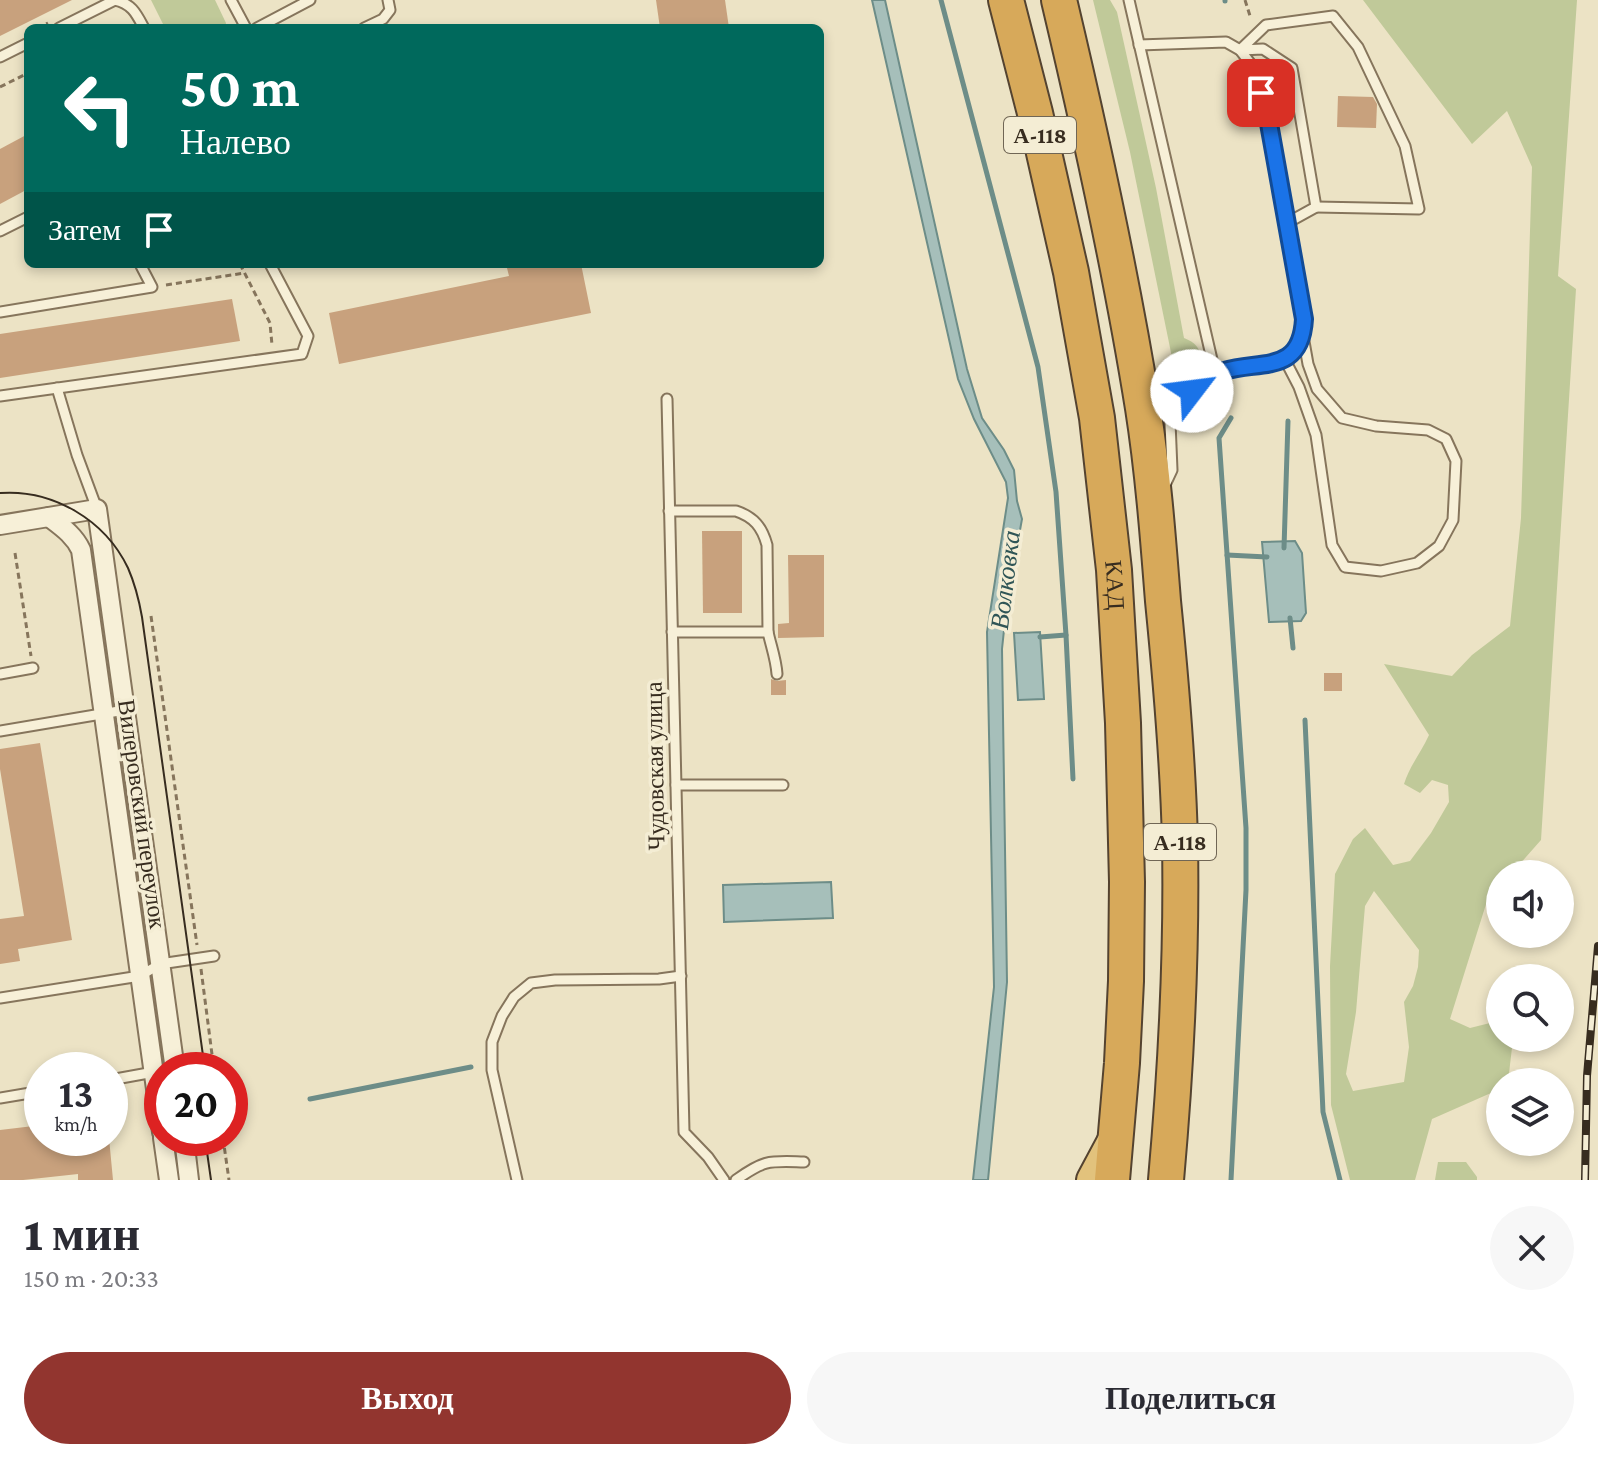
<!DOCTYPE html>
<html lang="ru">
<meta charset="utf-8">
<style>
body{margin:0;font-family:"Crimson Pro",serif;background:#f7f7f7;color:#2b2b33;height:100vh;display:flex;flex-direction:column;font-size:30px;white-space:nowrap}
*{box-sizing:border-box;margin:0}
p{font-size:26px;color:#7c7c81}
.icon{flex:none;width:44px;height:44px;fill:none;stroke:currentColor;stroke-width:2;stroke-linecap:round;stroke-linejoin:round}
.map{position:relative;height:1180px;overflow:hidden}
.details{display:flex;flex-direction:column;background:#fff;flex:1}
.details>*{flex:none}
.hud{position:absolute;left:24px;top:24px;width:800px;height:244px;border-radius:12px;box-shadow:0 4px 12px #0003;background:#00695c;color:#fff;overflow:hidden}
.controls{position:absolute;left:1486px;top:860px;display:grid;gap:16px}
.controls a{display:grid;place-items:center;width:88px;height:88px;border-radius:50%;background:#fff;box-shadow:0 4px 12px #0003;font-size:40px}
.speed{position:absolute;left:24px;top:1052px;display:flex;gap:16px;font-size:40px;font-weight:700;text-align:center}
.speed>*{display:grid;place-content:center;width:104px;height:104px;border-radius:50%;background:#fff;box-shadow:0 4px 12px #0003;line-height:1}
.speed small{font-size:20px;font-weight:400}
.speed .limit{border:12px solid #d22;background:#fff;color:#111}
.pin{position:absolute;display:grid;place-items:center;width:68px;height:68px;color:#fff;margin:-34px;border-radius:16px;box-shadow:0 4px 12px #0006}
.me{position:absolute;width:88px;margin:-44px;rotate:60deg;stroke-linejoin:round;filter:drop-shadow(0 0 6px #0008)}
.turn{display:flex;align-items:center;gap:28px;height:168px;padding:0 24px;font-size:36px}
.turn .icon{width:104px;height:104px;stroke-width:2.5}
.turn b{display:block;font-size:56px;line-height:68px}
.then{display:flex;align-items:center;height:76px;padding:0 24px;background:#0003;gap:16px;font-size:30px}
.round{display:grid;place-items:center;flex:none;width:84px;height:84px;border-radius:42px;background:#f7f7f7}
.headline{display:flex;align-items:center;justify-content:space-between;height:136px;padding:0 24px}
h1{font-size:48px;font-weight:800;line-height:60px}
.action{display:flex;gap:16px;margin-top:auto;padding:16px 24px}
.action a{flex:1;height:92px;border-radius:48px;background:#92352f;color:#fff;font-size:32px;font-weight:800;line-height:92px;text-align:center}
.action a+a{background:#f7f7f7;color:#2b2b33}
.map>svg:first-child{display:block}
</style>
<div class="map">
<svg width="1598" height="1180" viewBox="0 0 1598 1180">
<rect width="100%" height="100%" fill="#ece3c5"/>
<g fill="#c0c999" fill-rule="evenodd">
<path d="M151,0H215L226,23L225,28H165Z"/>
<path d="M1093,0H1110L1117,12L1156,188L1184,338C1208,347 1202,366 1185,378L1176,377L1130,152Z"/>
<path d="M1363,0H1577L1558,276L1576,289L1541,840L1511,874H1500V886L1487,901L1450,1019L1470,1028L1494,1022L1500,1027V1038L1513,1039L1508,1082H1500V1089L1432,1119L1415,1180H1350L1331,1105L1330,966L1335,874L1353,839L1365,828L1393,865L1410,861L1431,833L1449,802L1448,785L1432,780L1420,793L1404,784C1410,765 1421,753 1429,735L1384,664L1452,676L1472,655L1510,626L1521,518L1532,167L1507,111L1472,144ZM1374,891L1419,950L1418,967L1413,986L1404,1002L1409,1047L1404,1082L1353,1091L1346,1074L1356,1012L1365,906Z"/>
<path d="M1438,1162H1466L1477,1177V1180H1435Z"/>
</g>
<g fill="#a6bfba" stroke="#6d8d88" stroke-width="2">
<path d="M872,0H885L967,369L982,418L1004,450L1014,470L1017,501L1022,519L1007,602L1002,649L1007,982L988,1180H973L994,987L987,632L1008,498L1006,482L974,419L958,379Z"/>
<path d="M1295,541L1302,553L1306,613L1301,621L1269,622L1262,542Z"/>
<path d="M1040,632L1044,699L1018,700L1014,633Z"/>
<path d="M831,882L833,918L724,922L723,885Z"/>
</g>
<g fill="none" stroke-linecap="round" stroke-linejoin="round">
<g stroke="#6d8d88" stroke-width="5">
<path d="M941,0L1038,367L1056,492L1066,635L1073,779"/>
<path d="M1225,0V1"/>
<path d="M1231,418L1219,438L1246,828V890L1231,1180"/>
<path d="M1284,548L1288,421"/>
<path d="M1227,555L1267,557"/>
<path d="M1290,618L1293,648"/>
<path d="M1040,637L1066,635"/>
<path d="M1305,720L1323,1112L1340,1180"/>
<path d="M310,1099L471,1067"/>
</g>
</g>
<g fill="#c8a17d">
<path d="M0,0H72L0,36Z"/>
<path d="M656,0H725L729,28H660Z"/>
<path d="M1338,96L1373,97L1377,104L1376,128L1337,127Z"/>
<path d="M28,134V189L0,204V149Z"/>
<path d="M506,264H581L591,313L339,364L329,313L509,276Z"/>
<path d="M232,299L240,341L0,378V334Z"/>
<path d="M702,531H742V613H703Z"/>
<path d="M788,555H824V637L778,638V624L789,623Z"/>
<rect x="1324" y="673" width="18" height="18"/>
<path d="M771,679L777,681L786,680V695H771Z"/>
<path d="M40,743L72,940L18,949L20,961L0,964V919L24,916L0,769V749Z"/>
<path d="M42,1125V1138H109L113,1180H78V1174L23,1180H0V1130Z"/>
</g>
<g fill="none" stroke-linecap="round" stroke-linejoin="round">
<g stroke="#86755c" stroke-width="13">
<g id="service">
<path d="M231,0L246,28"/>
<path d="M1129,0L1213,364L1206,378L1177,403L1170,422L1172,470L1165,485"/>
<path d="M59,28L115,0C132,4 136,13 144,28"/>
<path d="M257,28L310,0"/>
<path d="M364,28L383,19L390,10L388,0"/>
<path d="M1139,45L1226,42L1240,50L1254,68L1268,118L1304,319L1303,336L1293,354L1272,363L1226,371L1206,378"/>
<path d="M1240,50L1266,25L1333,16L1358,47L1405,146L1419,209L1316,207"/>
<path d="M1240,50L1263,49L1292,68L1316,207L1287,223"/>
<path d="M0,57L28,43"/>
<path d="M0,231L28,217"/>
<path d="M0,312L152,287L140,264"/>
<path d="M1284,358L1299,387L1316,435L1332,545L1345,567L1381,571L1417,563L1439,546L1453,520L1456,461L1446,439L1428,430L1376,426L1342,418L1317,389L1308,364L1303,336"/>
<path d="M57,388L77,455L97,509"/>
<path d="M0,396L302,354L308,336L270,264"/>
<path d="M667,399L684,1132L708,1157L724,1180"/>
<path d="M669,511H736C754,517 762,527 767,545L768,632H672"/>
<path d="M768,632C771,646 776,659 777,674"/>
<path d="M0,674L33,668"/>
<path d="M0,731L125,710"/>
<path d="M676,785H783"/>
<path d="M0,998L140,976L160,964L214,956"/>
<path d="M110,1080L154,1072"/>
<path d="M0,1098L42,1091"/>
<path d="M517,1180L492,1070V1042L502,1016L514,997L531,983L555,980L659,979L681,976"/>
<path d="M736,1180C765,1159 770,1161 804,1162"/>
</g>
</g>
<g stroke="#86755c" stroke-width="22">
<g id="minor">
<path d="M49,517C62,527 74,535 81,550L162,1132"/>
<path d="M0,525L97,509L175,1070"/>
<path d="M163,1138L169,1180"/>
<path d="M184,1138L189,1180"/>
</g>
</g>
<g stroke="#544330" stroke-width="34">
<path id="trunk" d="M1092,1180L1115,1137"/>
</g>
<g stroke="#544330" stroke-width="38">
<g id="motorway">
<path id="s1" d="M1006,0L1035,113L1071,272L1097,418L1114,570L1123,723L1127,882L1126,981L1122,1063L1112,1180"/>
<path d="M1059,0C1091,135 1121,271 1143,408C1153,472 1158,537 1163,601C1171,681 1178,761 1180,842C1182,955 1176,1068 1166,1180"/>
</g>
</g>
<g stroke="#86755c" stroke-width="3" stroke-dasharray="6 4" stroke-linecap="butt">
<path d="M1245,0L1251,19"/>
<path d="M37,28L48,23"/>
<path d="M118,28L126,24"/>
<path d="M0,87L28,73"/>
<path d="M240,264L270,323L272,345"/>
<path d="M166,285L245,273"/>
<path d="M15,553L31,656"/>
<path d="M151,616L197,945"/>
<path d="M201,969L214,1070"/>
<path d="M223,1138L229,1180"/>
</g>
<use href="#service" stroke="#f7f0d8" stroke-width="9"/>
<use href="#minor" stroke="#f7f0d8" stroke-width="18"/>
<use href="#trunk" stroke="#e2c27c" stroke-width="30"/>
<use href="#motorway" stroke="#d7a95a" stroke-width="34"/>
<g stroke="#372c1f" stroke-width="2">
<path d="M0,493C53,489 105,520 128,568C135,584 139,600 142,617L205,1070"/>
<path d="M205,1138L211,1180"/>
</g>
<g stroke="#372c1f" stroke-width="8">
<path id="rail" d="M1585,1180L1587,1076L1598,946"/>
</g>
<use href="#rail" stroke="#f4edd4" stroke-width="5" stroke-dasharray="15" stroke-linecap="butt"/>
</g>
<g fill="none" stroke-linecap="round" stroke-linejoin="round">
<g stroke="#114b97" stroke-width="20">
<path id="route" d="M1192,391C1202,382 1211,375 1224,371C1262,360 1301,374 1304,319L1268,118L1261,93"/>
</g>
<use href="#route" stroke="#1a73e8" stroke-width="14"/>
</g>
<g text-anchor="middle" stroke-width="7" stroke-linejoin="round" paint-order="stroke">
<g fill="#f4edd4" stroke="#706655" stroke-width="2">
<rect x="1004" y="117" width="72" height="36" rx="6"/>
<rect x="1144" y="824" width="72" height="36" rx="6"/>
</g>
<g font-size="22" font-weight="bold" fill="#372c1f">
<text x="1040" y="143">А-118</text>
<text x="1180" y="850">А-118</text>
</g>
<g font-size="24" fill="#372c1f" stroke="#f4edd4">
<text dy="8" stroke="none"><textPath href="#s1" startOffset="596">КАД</textPath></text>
<text transform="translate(655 766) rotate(-91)" y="8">Чудовская улица</text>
<text transform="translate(142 814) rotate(82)" y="8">Вилеровский переулок</text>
</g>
<g font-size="26" font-style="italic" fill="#2f5556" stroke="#f4edd4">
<text transform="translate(1005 580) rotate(-83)" y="9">Волковка</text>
</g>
</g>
</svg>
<div class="controls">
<a><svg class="icon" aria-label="sound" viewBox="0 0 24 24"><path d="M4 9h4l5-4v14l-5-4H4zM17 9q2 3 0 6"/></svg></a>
<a><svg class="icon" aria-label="search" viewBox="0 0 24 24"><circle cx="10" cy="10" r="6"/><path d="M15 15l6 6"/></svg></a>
<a><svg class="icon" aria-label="layers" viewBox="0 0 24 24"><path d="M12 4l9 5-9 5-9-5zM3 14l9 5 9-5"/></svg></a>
</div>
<div class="speed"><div>13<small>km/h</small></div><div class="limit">20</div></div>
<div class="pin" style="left:1261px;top:93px;background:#d93025"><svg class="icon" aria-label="arrive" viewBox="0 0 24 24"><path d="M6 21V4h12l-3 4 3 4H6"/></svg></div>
<svg class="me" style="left:1192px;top:391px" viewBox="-20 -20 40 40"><circle r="19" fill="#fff"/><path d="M0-13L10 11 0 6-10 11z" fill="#1a73e8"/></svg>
<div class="hud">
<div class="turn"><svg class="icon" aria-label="left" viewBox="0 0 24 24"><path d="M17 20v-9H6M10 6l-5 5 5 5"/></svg><div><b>50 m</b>Налево</div></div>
<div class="then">Затем<svg class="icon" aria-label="arrive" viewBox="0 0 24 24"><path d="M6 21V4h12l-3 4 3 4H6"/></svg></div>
</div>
</div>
<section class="details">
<div class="headline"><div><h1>1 мин</h1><p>150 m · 20:33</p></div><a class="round"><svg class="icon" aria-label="close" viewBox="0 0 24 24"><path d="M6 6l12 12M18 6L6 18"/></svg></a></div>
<div class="action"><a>Выход</a><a>Поделиться</a></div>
</section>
